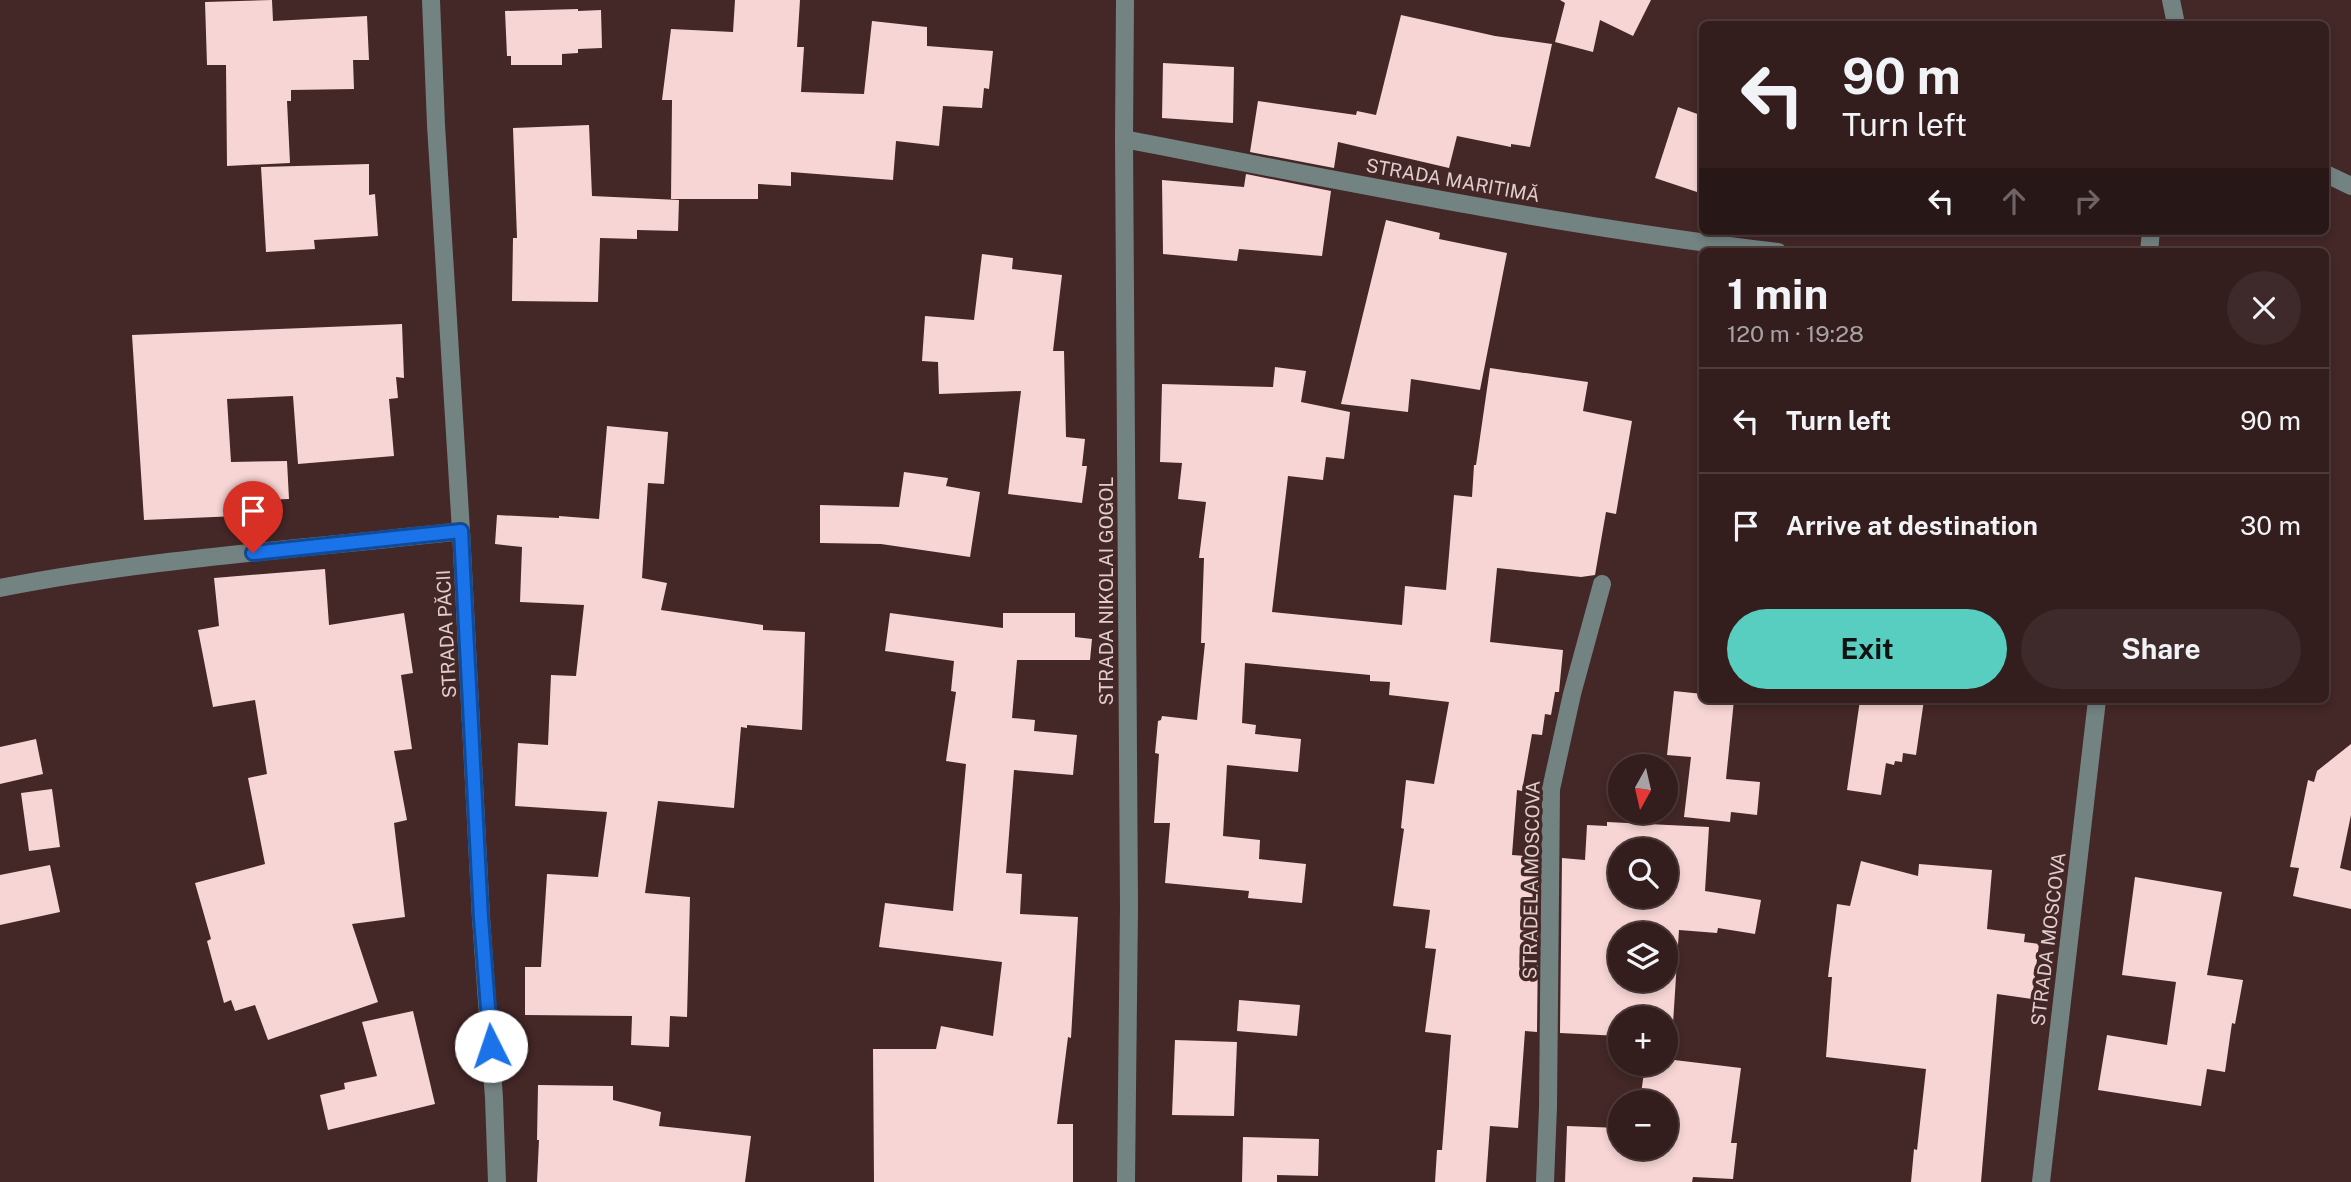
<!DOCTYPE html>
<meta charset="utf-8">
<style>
body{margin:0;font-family:"Public Sans",sans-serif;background:#3e2a2a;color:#f1f3f6;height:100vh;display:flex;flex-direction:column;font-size:26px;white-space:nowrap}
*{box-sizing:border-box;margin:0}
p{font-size:23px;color:#a9a2a4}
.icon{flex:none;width:38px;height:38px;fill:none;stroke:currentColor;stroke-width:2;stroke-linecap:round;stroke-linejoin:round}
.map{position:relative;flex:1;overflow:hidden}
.panel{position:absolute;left:1699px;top:248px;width:630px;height:455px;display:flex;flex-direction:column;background:#331d1d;border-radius:10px;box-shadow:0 4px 10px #0003,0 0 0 2px #4e3b3b}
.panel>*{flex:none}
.top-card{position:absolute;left:1699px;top:21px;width:630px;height:214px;border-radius:10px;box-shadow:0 4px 10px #0003,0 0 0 2px #4e3b3b;background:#331d1d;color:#f1f3f6;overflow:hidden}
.needle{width:46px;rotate:188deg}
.fabs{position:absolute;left:1608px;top:754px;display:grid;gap:14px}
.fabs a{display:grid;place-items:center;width:70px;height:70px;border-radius:50%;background:#331d1d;box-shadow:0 4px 10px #0003,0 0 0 2px #4e3b3b;font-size:35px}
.pin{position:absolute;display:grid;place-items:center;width:60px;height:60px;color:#fff;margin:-72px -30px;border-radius:50% 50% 50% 0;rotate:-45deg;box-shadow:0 0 7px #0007}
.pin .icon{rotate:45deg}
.me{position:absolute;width:77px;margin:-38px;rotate:356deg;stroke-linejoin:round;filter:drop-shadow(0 0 5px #0008)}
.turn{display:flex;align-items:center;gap:24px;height:147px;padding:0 28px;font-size:32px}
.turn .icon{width:91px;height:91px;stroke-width:2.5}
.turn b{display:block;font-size:49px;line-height:60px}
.lanes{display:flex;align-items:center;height:66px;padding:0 28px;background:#0003;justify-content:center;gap:35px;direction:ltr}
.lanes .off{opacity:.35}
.round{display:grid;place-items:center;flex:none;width:74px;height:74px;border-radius:37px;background:#3e2a2a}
.headline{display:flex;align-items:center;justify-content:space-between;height:119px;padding:0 28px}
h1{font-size:42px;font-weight:700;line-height:52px}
.cta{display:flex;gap:14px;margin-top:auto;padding:14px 28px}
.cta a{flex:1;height:80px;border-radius:42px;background:#58cec0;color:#111;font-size:28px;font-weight:700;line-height:80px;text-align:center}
.cta a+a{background:#3e2a2a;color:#f1f3f6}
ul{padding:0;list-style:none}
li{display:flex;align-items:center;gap:21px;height:105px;padding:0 28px;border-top:2px solid #4e3b3b}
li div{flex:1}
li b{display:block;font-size:26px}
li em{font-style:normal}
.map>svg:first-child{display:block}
</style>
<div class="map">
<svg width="2351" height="1182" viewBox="0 0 2351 1182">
<rect width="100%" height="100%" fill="#442727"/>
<g fill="#f6d5d4" fill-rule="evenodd">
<path d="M272,0L273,21L367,16L369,60H353L354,89L291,90V101H287L290,163L227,166L226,65H207L205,2Z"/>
<path d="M735,0H800L797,47H804L801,92L864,94L872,21L927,27V46L993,51L989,89L984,88L982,108L943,106L939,146L896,141L893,180L791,172V186L758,184V199H671L672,100H662L671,29L733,32Z"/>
<path d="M1560,0H1651L1633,36L1600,20L1593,52L1555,42L1565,3Z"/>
<path d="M578,9V11L601,10L602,48L578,49V53L562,54V65H511V56H507L505,11Z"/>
<path d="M1401,15L1495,36L1552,44L1530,147L1511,144V147L1457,136L1449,168L1338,142L1334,168L1250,152L1258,101L1356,115L1357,111L1376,115Z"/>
<path d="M1163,63L1234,67L1233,123L1162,118Z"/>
<path d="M1678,107L1703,116V194L1655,178Z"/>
<path d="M589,125L592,196L679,200L678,231L637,230V239L600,238L598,302L512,301L513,238H517L513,128Z"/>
<path d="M369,164V195L375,194L378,236L314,240L315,249L266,252L261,167Z"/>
<path d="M1246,174L1331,191L1322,256L1239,249L1237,261L1163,254L1162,180L1244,187Z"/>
<path d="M1386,220L1440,233L1439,239L1507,253L1480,390L1411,379L1408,412L1341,404Z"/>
<path d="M982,254L1013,258L1012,269L1062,275L1053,351H1064L1066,437L1085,439L1082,466H1087L1082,503L1008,494L1021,391L939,394L938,362L922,361L925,316L974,320Z"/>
<path d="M402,324L404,378L396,377L398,398L389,399L394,456L298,464L293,396L227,399L231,462L287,461L289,499L234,501L237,516L144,520L132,335Z"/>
<path d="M1275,367L1306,371L1301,402L1350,412L1344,459L1326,457L1323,480L1288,476L1272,612L1402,625L1405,586L1446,590L1454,495L1472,497L1474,465H1476L1490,368L1588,382L1583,411L1632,421L1616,514L1606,512L1595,575L1581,577L1497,568L1490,642L1563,650L1559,692H1555L1551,715L1545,714L1542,735L1532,734L1522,791L1517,790L1512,855L1539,857L1537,1032L1525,1031L1518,1128L1490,1126L1486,1182H1435L1437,1150H1442L1451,1035L1425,1032L1436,949L1425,948L1430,910L1393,906L1404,829L1401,828L1406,780L1434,784L1449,702L1389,695L1390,682L1370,681V675L1245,663L1242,723L1256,725L1255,734L1301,739L1298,772L1227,765L1223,836L1260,840L1259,859L1306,864L1302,903L1248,898L1249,891L1165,883L1170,823H1154L1159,754L1155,753L1158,721L1161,720L1162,716L1197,720L1205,643H1201L1204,558H1199L1206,502L1178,499L1182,463L1160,462L1162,384L1273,387Z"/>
<path d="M607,426L668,432L664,484L648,483L642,578L667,583L661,610L763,625V630L805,632L802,730L747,725V728L741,727L734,808L658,801L645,893L690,897L687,1017L670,1016L669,1047L631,1045L632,1016L525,1015V967H541L547,874L598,877L607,812L515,806L518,743L548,745L551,675L576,676L584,605L520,602L522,547L495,544L497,515L559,518V516L599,519Z"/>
<path d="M904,472L948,478L946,486L980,492L970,557L881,544L820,543V505L899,507Z"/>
<path d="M325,569L329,625L404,613L413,673L401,675L412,749L394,751L407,820L394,823L405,917L352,924L378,1002L268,1040L255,1005L235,1011L231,1000L224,1003L207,941L211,939L195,883L265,864L248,778L267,774L255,700L213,707L198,630L219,626L214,578Z"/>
<path d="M890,613L1003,628V613H1075V637L1092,639L1090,660H1017L1012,718L1035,720L1034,731L1077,735L1073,775L1014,770L1006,873L1022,874L1020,914L1078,917L1071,1038L1068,1037L1057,1124H1073V1182H874L873,1049H936L941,1026L993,1036L1002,962L879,947L885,903L953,911L966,764L946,761L956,692L951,691L954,661L885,651Z"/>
<path d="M1674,691L1703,694V700H1734L1726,779L1760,782L1757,815L1731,812L1730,822L1684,817L1691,757L1667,755Z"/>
<path d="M1860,700H1924L1916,755L1903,753L1902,762L1895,761L1894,765L1886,763L1881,795L1847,790Z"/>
<path d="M36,739L43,774L0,784V747Z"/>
<path d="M2351,744V815L2340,868L2351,871V909L2293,896L2299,868L2290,867L2308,780L2314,782L2317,771Z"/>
<path d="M52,789L60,847L29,851L21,793Z"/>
<path d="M1607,822L1709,827L1705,891L1761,900L1755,934L1718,928L1717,933L1679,930L1672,1039H1666V1018H1620V1036L1560,1033L1562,858L1585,860L1587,825L1607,826ZM1620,850H1666V896H1620ZM1620,934H1666V980H1620Z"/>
<path d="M1861,861L1918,876L1919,864L1992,870L1987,929L2025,934L2024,942L2039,944L2032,999L1997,994L1981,1182H1911L1914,1149L1917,1150L1926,1069L1826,1057L1832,977H1828L1837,904L1850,906Z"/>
<path d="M50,865L60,912L0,925V875Z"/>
<path d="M2135,877L2222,892L2207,975L2243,980L2235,1024L2232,1023L2225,1072L2207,1069L2201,1106L2098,1090L2107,1035L2167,1045L2176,982L2122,975Z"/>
<path d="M1239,1000L1300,1005L1297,1036L1237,1031Z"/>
<path d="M413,1011L435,1104L328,1130L320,1095L345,1089L344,1083L377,1076L362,1022Z"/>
<path d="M1175,1040L1237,1042L1234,1116L1172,1115Z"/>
<path d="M1666,1059L1741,1068L1731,1143H1737L1733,1179L1693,1177L1692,1182H1565L1567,1126L1620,1128V1148H1666V1102H1640L1645,1064H1666Z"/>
<path d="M538,1085L613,1086V1100L661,1112L659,1126L751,1136L745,1182H537L539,1140H537Z"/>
<path d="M1243,1137L1319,1139L1318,1176L1277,1175V1182H1242Z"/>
</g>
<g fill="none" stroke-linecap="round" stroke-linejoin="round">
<g stroke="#738381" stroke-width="18">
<path d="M431,0L436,125L461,531L481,918L494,1098L497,1182"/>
<path d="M1125,0L1124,139L1129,907L1126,1182"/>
<path d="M2171,0L2176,24"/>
<path d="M1124,139C1341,181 1558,226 1778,252"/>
<path d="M2326,174L2351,186"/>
<path d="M2149,252L2151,231"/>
<path d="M0,588C152,558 307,549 461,531"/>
<path d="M1545,1182L1548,1107L1551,789L1572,694L1602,584"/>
<path d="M2041,1182L2097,700"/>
</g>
</g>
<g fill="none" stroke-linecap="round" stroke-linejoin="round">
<g stroke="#114b97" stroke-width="18">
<path id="route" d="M253,553L461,531L481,918L491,1046"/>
</g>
<use href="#route" stroke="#1a73e8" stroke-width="12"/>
</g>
<g text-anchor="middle" stroke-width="7" stroke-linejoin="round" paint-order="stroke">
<g font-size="19" fill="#e1cdcd" stroke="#442727">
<text transform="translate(1453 180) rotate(10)" y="7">STRADA MARITIMĂ</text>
<text transform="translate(1106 591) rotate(-90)" y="7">STRADA NIKOLAI GOGOL</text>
<text transform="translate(446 634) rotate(-93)" y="7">STRADA PĂCII</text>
<text transform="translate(1531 880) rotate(-89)" y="7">STRADELA MOSCOVA</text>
<text transform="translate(2048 939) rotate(-83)" y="7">STRADA MOSCOVA</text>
</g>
</g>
</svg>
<div class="fabs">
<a><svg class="needle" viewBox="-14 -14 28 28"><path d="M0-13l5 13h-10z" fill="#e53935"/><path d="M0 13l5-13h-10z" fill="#a9a2a4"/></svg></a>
<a><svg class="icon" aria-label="search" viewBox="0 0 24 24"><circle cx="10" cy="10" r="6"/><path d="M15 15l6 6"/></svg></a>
<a><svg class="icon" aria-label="layers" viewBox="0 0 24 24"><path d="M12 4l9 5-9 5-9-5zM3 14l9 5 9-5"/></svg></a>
<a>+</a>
<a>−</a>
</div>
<div class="pin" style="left:253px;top:553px;background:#d93025"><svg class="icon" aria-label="arrive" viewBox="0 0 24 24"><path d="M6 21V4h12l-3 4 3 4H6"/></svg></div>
<svg class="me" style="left:491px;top:1046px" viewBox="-20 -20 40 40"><circle r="19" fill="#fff"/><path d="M0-13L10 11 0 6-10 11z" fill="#1a73e8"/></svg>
<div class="top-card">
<div class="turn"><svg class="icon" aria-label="left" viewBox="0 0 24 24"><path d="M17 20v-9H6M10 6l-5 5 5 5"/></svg><div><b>90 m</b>Turn left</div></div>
<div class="lanes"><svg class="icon" aria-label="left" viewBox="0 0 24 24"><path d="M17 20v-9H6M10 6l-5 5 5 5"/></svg><svg class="icon off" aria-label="ahead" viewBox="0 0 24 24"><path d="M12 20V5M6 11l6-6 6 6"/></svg><svg class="icon off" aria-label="right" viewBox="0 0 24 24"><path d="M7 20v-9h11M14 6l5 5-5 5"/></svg></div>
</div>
<section class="panel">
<div class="headline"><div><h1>1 min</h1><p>120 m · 19:28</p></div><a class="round"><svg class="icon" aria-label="close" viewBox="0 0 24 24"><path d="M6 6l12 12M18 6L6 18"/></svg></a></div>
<ul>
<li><svg class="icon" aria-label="left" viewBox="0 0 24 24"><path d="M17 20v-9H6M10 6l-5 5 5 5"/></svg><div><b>Turn left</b></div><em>90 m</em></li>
<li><svg class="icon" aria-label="arrive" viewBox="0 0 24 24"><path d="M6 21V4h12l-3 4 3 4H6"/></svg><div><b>Arrive at destination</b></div><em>30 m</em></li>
</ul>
<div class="cta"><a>Exit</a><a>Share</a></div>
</section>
</div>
